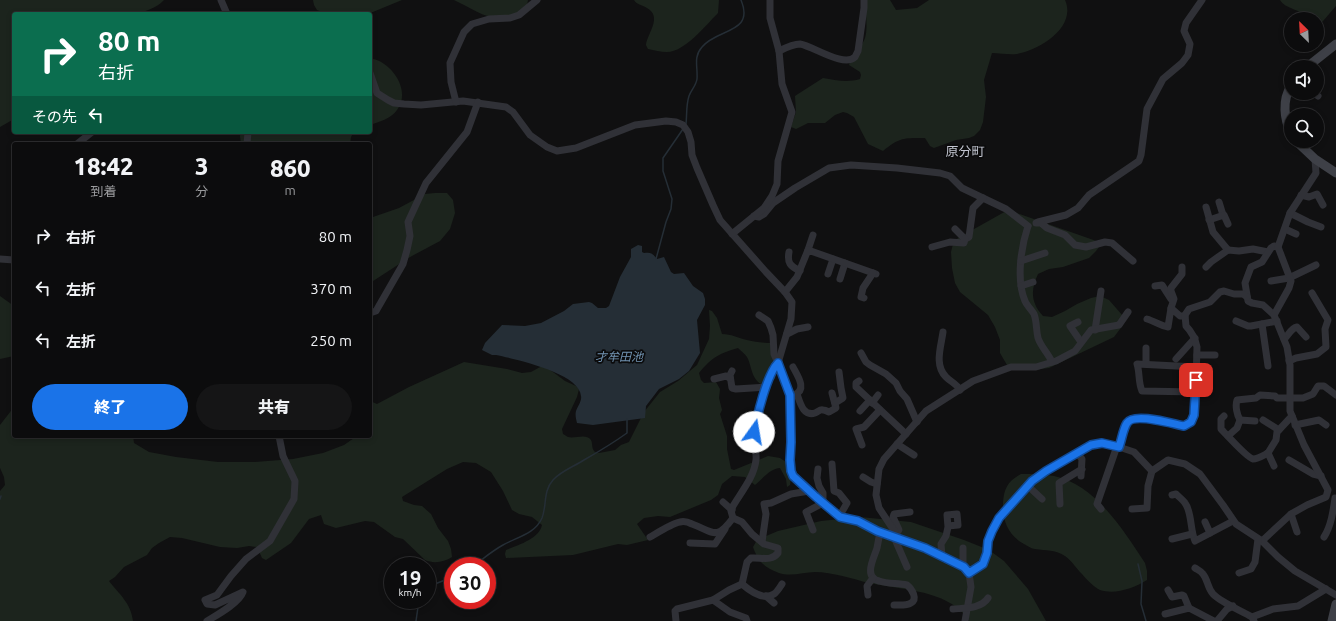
<!DOCTYPE html>
<html lang="ja">
<meta charset="utf-8">
<style>
body{margin:0;font-family:Ubuntu,"Noto Sans JP",sans-serif;background:#151516;color:#f1f3f6;height:100vh;display:flex;flex-direction:column;font-size:15px;white-space:nowrap}
*{box-sizing:border-box;margin:0}
p{font-size:13px;color:#9a9b9d}
.icon{flex:none;width:22px;height:22px;fill:none;stroke:currentColor;stroke-width:2;stroke-linecap:round;stroke-linejoin:round}
.map{position:relative;flex:1;overflow:hidden}
.panel{position:absolute;left:12px;top:142px;width:360px;height:296px;display:flex;flex-direction:column;background:#0c0c0d;border-radius:4px;box-shadow:0 2px 6px #0003,0 0 0 1px #2c2c2e}
.panel>*{flex:none}
.hud{position:absolute;left:12px;top:12px;width:360px;height:122px;border-radius:4px;box-shadow:0 2px 6px #0003,0 0 0 1px #2c2c2e;background:#0b6e4f;color:#fff;overflow:hidden}
.needle{width:26px;rotate:336deg}
.buttons{position:absolute;left:1284px;top:12px;display:grid;gap:8px}
.buttons a{display:grid;place-items:center;width:40px;height:40px;border-radius:50%;background:#0c0c0d;box-shadow:0 2px 6px #0003,0 0 0 1px #2c2c2e;font-size:20px}
.speed{position:absolute;left:384px;top:557px;display:flex;gap:8px;font-size:20px;font-weight:700;text-align:center}
.speed>*{display:grid;place-content:center;width:52px;height:52px;border-radius:50%;background:#0c0c0d;box-shadow:0 2px 6px #0003,0 0 0 1px #2c2c2e;line-height:1}
.speed small{font-size:10px;font-weight:400}
.speed .limit{border:6px solid #d22;background:#fff;color:#111}
.pin{position:absolute;display:grid;place-items:center;width:34px;height:34px;color:#fff;margin:-17px;border-radius:8px;box-shadow:0 2px 6px #0006}
.me{position:absolute;width:44px;margin:-22px;rotate:13deg;stroke-linejoin:round;filter:drop-shadow(0 0 3px #0008)}
.turn{display:flex;align-items:center;gap:14px;height:84px;padding:0 20px;font-size:18px}
.turn .icon{width:52px;height:52px;stroke-width:2.5}
.turn b{display:block;font-size:28px;line-height:34px}
.then{display:flex;align-items:center;height:38px;padding:0 20px;background:#0003;gap:8px;font-size:15px}
.eta{display:flex;justify-content:space-evenly;align-items:center;height:68px;text-align:center}
.eta b{font-size:24px;font-weight:800;line-height:28px}
.button{display:flex;gap:8px;margin-top:auto;padding:8px 20px}
.button a{flex:1;height:46px;border-radius:24px;background:#1a73e8;color:#fff;font-size:16px;font-weight:800;line-height:46px;text-align:center}
.button a+a{background:#151516;color:#f1f3f6}
ul{padding:0;list-style:none}
li{display:flex;align-items:center;gap:12px;height:52px;padding:0 20px}
li div{flex:1}
li b{display:block;font-size:15px}
li em{font-style:normal}
.map>svg:first-child{display:block}
</style>
<div class="map">
<svg width="1336" height="621" viewBox="0 0 1336 621">
<rect width="100%" height="100%" fill="#101011"/>
<g fill="#1c241d">
<path d="M0,0H164C156,9 145,11 134,14H14V119L0,127Z"/>
<path d="M313,0H402L368,14L325,13L317,10L314,5Z"/>
<path d="M454,0H528L527,5C523,8 517,14 512,16C491,24 472,8 454,0Z"/>
<path d="M634,0H719L718,13C706,25 685,52 667,52C661,52 654,50 648,49L646,45C647,34 663,17 647,8C643,5 637,5 634,0Z"/>
<path d="M864,0H890L896,10L917,8L929,0H1065C1077,27 1040,50 1017,54C1009,55 1000,53 992,53L984,80L986,97L983,122L980,130L974,136L969,138L956,140L934,148L930,146L925,138C904,138 900,137 883,151L868,144L854,117L847,113L843,112L835,115L825,123H808L796,129L791,127L796,112L795,96L798,94L823,78C835,80 847,83 860,79L861,75L860,72L849,65C853,54 862,47 865,38C868,29 866,10 864,0Z"/>
<path d="M1280,0H1336V6L1317,28V19H1307C1301,8 1286,10 1280,0Z"/>
<path d="M370,58C374,59 381,61 384,64C398,73 409,95 397,110C392,118 379,122 370,125Z"/>
<path d="M241,132H354L351,137L350,144H241L240,136Z"/>
<path d="M435,193H447L453,200L455,213L450,229L440,241L410,257L370,283V215L373,217L399,208L425,194Z"/>
<path d="M1008,210L1102,243L1096,251L1089,258L1063,267L1049,269L1038,274C1031,289 1030,302 1043,316L1052,317L1065,311L1077,304L1091,298L1100,296L1109,300L1123,316V325L1114,337L1049,368L1032,370L1007,365L1000,353V340L995,327L988,315L960,292L955,283L952,268L951,252L953,244L958,238Z"/>
<path d="M0,296L14,306V356L0,359Z"/>
<path d="M709,310L712,311L717,318L722,334C731,334 738,338 747,340C756,342 764,343 773,343L777,367L775,379L763,385C751,380 752,366 747,357C745,354 741,351 738,348C719,354 713,356 699,373L701,380L704,383L716,382L720,389L719,398L722,410L720,414L727,436V449L731,469L734,470L768,456L780,458L786,462C788,470 792,476 790,485L787,487L786,479L780,468C771,468 762,479 755,485L745,477L732,476L722,484L718,495L711,500L670,517L658,516L644,518L637,524L648,540L627,545L618,544L573,555L506,558L505,554L506,550C518,545 539,539 542,525L532,517L519,514L512,510L503,491L491,472L476,463L463,462L447,469L402,497L403,501L414,505L422,506L431,514L438,528L448,541L451,549L452,557C444,562 434,564 425,560L403,539L395,537L374,522L365,521L336,528L324,524L321,515L309,519L291,543L266,560L262,558L257,547L249,546L237,548L220,547L182,538L170,537L159,543L152,548L147,555L124,567L115,577L109,581C119,594 131,603 133,621H0V491L5,485L4,477L0,468V425L14,407V436H133L134,443L149,452L176,457L218,462H255L293,459L323,453L344,445L357,436H370V401L377,404L409,387L464,362L507,369L522,373L531,372L542,366H545L565,381L576,386L579,389L577,397L562,429L563,434C565,435 566,436 568,437C575,439 586,433 591,440C593,444 591,448 595,452L599,453L615,450L621,445L629,442L644,412L660,392L678,381L697,365L709,339L710,326Z"/>
<path d="M1021,474C1032,474 1043,474 1054,476C1095,484 1124,531 1145,563L1147,571V580C1134,588 1115,595 1100,590C1094,587 1086,579 1082,574C1076,568 1071,560 1065,556C1054,549 1047,551 1035,549C1032,549 1028,546 1024,544C1009,536 1002,521 1003,503C1004,488 1008,481 1021,474Z"/>
<path d="M860,517L911,522L964,540L989,550L1004,561L1028,589L1046,621H969C967,618 964,614 961,611C939,590 898,589 869,583C853,579 832,572 815,572C804,572 791,577 779,573C764,568 758,561 753,547L757,540L778,531L821,521Z"/>
</g>
<path fill="#252e36" d="M638,245L642,246V252L644,253C651,252 652,253 657,259L664,257L671,272L674,274L684,273L693,286L703,293L705,299V305L697,320L700,353L689,371L679,379L659,389L646,406L645,418L593,425L577,423C576,419 575,415 576,411C578,406 582,401 581,396C580,373 515,359 496,355H492L482,350L485,343L502,325L525,326L541,323L564,311L573,304L589,302L592,303L598,308H606L609,306L620,277L631,257V249Z"/>
<g fill="none" stroke-linecap="round" stroke-linejoin="round">
<g stroke="#252e36" stroke-width="1.5">
<path d="M686,124C687,115 686,105 689,96C691,90 696,86 697,79C698,67 693,57 702,47C717,28 755,34 741,0"/>
<path d="M656,259L666,222L671,209L672,199L663,171V158L683,129"/>
<path d="M0,499L1,496"/>
<path d="M1138,564L1142,581L1141,604L1146,621"/>
<path d="M473,566C483,559 492,551 503,545C517,537 535,534 542,518C547,505 543,491 553,480C561,471 573,467 584,460C598,452 613,443 627,433V419"/>
<path d="M427,587L453,577"/>
<path d="M416,621L419,600"/>
</g>
<g stroke="#303137" stroke-width="7">
<path d="M221,0L227,14"/>
<path d="M779,51C785,48 793,44 800,44C813,46 844,68 855,57C856,55 857,53 858,51L864,8V0"/>
<path d="M370,73L377,93L388,100L394,103L404,104L421,105L463,101L506,107L513,112L530,135L547,147L557,151L576,148L635,125L666,121L676,122L683,125L688,132L691,142L692,155L697,168L713,205L720,220L766,272L785,292L792,302L791,319L778,363L790,395L791,442L790,460L791,471L793,476L816,497L839,517L858,521L877,531L925,548L964,567L969,573L971,587L965,621"/>
<path d="M1314,93L1318,96"/>
<path d="M456,102L451,82L450,63L464,32L472,24L489,19L510,18L519,15L537,0"/>
<path d="M77,144L92,132"/>
<path d="M247,144L248,132"/>
<path d="M1301,195L1309,197L1317,194L1323,205"/>
<path d="M1219,202L1223,215"/>
<path d="M1206,207L1213,232L1228,250"/>
<path d="M1290,213L1308,222L1321,227"/>
<path d="M754,216L759,217L764,214L773,203L795,188L829,168L851,165L897,168L940,173L950,176L962,188L1006,209L1028,226"/>
<path d="M1209,220L1224,215L1228,224"/>
<path d="M1038,222L1066,215L1078,208L1089,195L1139,161L1141,155L1147,109L1163,79L1182,63L1188,55L1190,44L1184,31L1186,23L1202,0"/>
<path d="M1036,223H1041L1047,228L1065,235L1075,245L1086,247L1105,242L1112,243L1133,261"/>
<path d="M1028,226C1021,247 1016,280 1025,301C1027,306 1032,310 1034,314C1037,322 1036,330 1038,338C1041,347 1048,353 1052,362"/>
<path d="M955,229L965,239L969,237L973,208L983,198"/>
<path d="M1285,229L1296,234"/>
<path d="M732,234L764,208L772,196L777,184L778,161L792,112L782,84L779,51L770,18V0"/>
<path d="M932,247L950,242L964,243L965,239"/>
<path d="M808,250L813,235"/>
<path d="M789,252C787,263 790,266 800,271"/>
<path d="M0,259L14,260"/>
<path d="M1021,261L1045,253"/>
<path d="M1206,267L1211,262L1228,250L1239,251L1253,249L1268,252"/>
<path d="M828,274L833,259"/>
<path d="M840,279L845,263"/>
<path d="M1271,281L1289,278L1316,265"/>
<path d="M1021,286L1033,282"/>
<path d="M1155,286L1162,285L1171,299"/>
<path d="M785,292L797,277L808,250L876,274"/>
<path d="M864,298L861,297L863,288L873,273"/>
<path d="M1171,308L1174,299L1171,291V288L1182,274V267"/>
<path d="M370,313L376,311L403,264L407,250L410,236L408,222L426,183L467,132L478,102"/>
<path d="M1274,315L1263,305L1252,303L1248,301L1245,283L1251,267L1262,262L1271,248L1274,246L1278,247"/>
<path d="M1147,319C1154,321 1161,326 1168,327L1171,308L1180,316H1185"/>
<path d="M1236,321L1248,326H1251L1277,321"/>
<path d="M1078,322L1070,326L1081,342"/>
<path d="M1262,324L1268,366"/>
<path d="M1095,330L1101,291"/>
<path d="M943,332C941,347 934,365 946,377C951,382 957,384 960,390"/>
<path d="M787,334L797,329L808,327"/>
<path d="M1284,339C1288,336 1291,328 1297,327L1306,337"/>
<path d="M1146,348V364"/>
<path d="M861,353L866,362L870,365L886,374L896,383L900,391L907,399L917,422"/>
<path d="M1197,355H1215"/>
<path d="M1176,359L1195,338"/>
<path d="M1289,361L1296,358L1317,354L1326,347L1325,329L1328,320L1312,293"/>
<path d="M793,367C797,375 808,390 794,395"/>
<path d="M732,371L730,375L732,388L736,389L767,387"/>
<path d="M714,379L726,376L730,378"/>
<path d="M859,381L856,383V387L906,434"/>
<path d="M1195,392L1142,391C1138,382 1140,373 1137,364L1196,367"/>
<path d="M797,394C800,402 803,417 815,413C818,412 820,409 823,410C825,410 827,411 829,412L836,408L832,393"/>
<path d="M835,403L843,398L841,388L839,372"/>
<path d="M872,403L878,395"/>
<path d="M860,411L870,400"/>
<path d="M1224,416L1221,419V429C1226,434 1247,458 1253,459C1258,459 1264,455 1268,453"/>
<path d="M1240,420C1237,415 1235,406 1237,400L1256,398L1260,395L1275,396L1277,398H1303L1313,394L1318,386H1324L1336,395"/>
<path d="M1263,420L1279,430"/>
<path d="M1295,425L1319,420L1326,425"/>
<path d="M1228,436L1237,428L1240,420L1255,421"/>
<path d="M897,444L914,455"/>
<path d="M862,445L856,429L864,427L880,410"/>
<path d="M1119,447C1122,439 1123,429 1127,423C1134,412 1173,424 1184,426L1191,421L1195,415L1197,347C1195,338 1192,332 1186,326L1185,315L1189,309L1210,302L1220,292L1224,291L1234,294H1243L1247,297"/>
<path d="M1077,453L1082,459L1081,476"/>
<path d="M1289,460L1313,474L1321,476"/>
<path d="M832,464L834,491L839,493L847,503L839,517"/>
<path d="M1274,466L1268,453L1276,440L1277,432L1292,416"/>
<path d="M863,477L871,482L877,484"/>
<path d="M1028,486L1042,499"/>
<path d="M1172,495L1176,494C1179,497 1183,500 1185,503C1192,512 1190,530 1195,541L1233,521"/>
<path d="M723,502L732,510"/>
<path d="M1060,504L1059,483L1082,469"/>
<path d="M1101,509L1097,504L1117,446"/>
<path d="M1132,509L1147,508L1148,486L1152,471"/>
<path d="M1291,514L1297,532"/>
<path d="M1205,522L1210,533"/>
<path d="M813,530L806,512L823,503V493L819,486L817,478L818,469"/>
<path d="M880,532C879,537 878,543 877,548C874,558 863,577 879,581C888,584 898,583 907,585C912,589 918,599 911,603C906,606 899,605 894,605"/>
<path d="M896,534L899,530L893,517L894,514L910,512"/>
<path d="M650,537C657,533 673,523 680,522C684,521 688,522 692,524C714,532 716,541 733,518"/>
<path d="M894,537L907,567"/>
<path d="M1324,537C1331,526 1333,512 1335,498"/>
<path d="M897,538L895,532L879,508L876,495L879,469L884,459L926,411L973,381L1011,367H1036L1056,361L1075,351L1091,330L1119,325L1128,312"/>
<path d="M1172,539L1192,534"/>
<path d="M1262,541L1291,514L1307,505L1326,497L1328,490L1304,445L1290,411V365L1287,347L1274,315L1289,288L1291,281L1278,247L1290,213L1316,173L1315,159"/>
<path d="M762,542L766,514L764,504L771,503L791,494L809,491"/>
<path d="M690,543L715,544L725,529"/>
<path d="M963,548V567"/>
<path d="M942,556L941,544L946,536L948,527L947,515L957,514L958,525L948,526"/>
<path d="M1195,568C1198,570 1201,571 1203,574C1208,580 1207,587 1213,594C1222,603 1240,610 1252,617L1254,621"/>
<path d="M969,573L983,564L987,553L989,541L991,531L999,518L1031,481L1046,471L1091,445L1102,443L1119,447L1134,452L1152,471L1168,460L1185,464L1200,474L1223,505L1236,524L1262,541L1278,557L1295,571L1336,595"/>
<path d="M1239,573L1251,569L1255,562L1258,539"/>
<path d="M742,584L747,562L751,558C761,557 771,562 778,553V548L764,544L752,534L742,522L733,518L731,511L733,506C742,491 754,477 756,460C757,451 753,441 754,432C755,419 769,373 778,363L774,354L773,335L771,328L768,321L759,315"/>
<path d="M1168,590L1172,597L1182,595L1184,596L1189,608"/>
<path d="M868,595L867,586L873,578"/>
<path d="M766,596L774,603"/>
<path d="M953,609C964,608 981,609 988,598"/>
<path d="M1165,614L1189,608L1214,621H1217L1227,609L1233,606"/>
<path d="M1252,617L1273,609L1298,606L1326,589"/>
<path d="M207,621C217,615 239,603 243,592L215,605L207,604L205,600L217,595L231,576L246,559L270,541L294,499L295,481L283,456L279,436"/>
<path d="M676,621L675,611L677,609L713,600"/>
<path d="M747,621L746,618L730,612L713,600L729,590L742,584C750,591 763,601 774,594C777,592 780,587 782,584"/>
</g>
<g stroke="#3e4047" stroke-width="9">
<path d="M1307,67L1336,44"/>
<path d="M1291,86C1282,100 1284,119 1291,133"/>
<path d="M1296,141L1315,159L1336,173"/>
<path d="M1332,621L1336,604"/>
</g>
</g>
<g fill="none" stroke-linecap="round" stroke-linejoin="round">
<g stroke="#114b97" stroke-width="10">
<path id="route" d="M754,432C757,416 767,374 778,363L790,395L791,442L790,460L791,471L793,476L816,497L840,517L858,521L877,531L925,548L964,567L969,573L983,564L987,553L988,541L992,531L999,518L1032,481L1046,471L1091,445L1102,443L1119,447C1122,439 1123,429 1127,423C1134,412 1173,424 1184,426L1191,422L1194,415L1196,380"/>
</g>
<use href="#route" stroke="#1a73e8" stroke-width="7"/>
</g>
<g text-anchor="middle" stroke-width="3.5" stroke-linejoin="round" paint-order="stroke">
<g font-size="12" font-style="italic" fill="#7294b3" stroke="#0b0b0c">
<text x="619" y="361">才牟田池</text>
</g>
<g font-size="13" fill="#c1c4cf" stroke="#0b0b0c">
<text x="965" y="156">原分町</text>
</g>
</g>
</svg>
<div class="buttons">
<a><svg class="needle" viewBox="-14 -14 28 28"><path d="M0-13l5 13h-10z" fill="#e53935"/><path d="M0 13l5-13h-10z" fill="#9a9b9d"/></svg></a>
<a><svg class="icon" aria-label="sound" viewBox="0 0 24 24"><path d="M4 9h4l5-4v14l-5-4H4zM17 9q2 3 0 6"/></svg></a>
<a><svg class="icon" aria-label="search" viewBox="0 0 24 24"><circle cx="10" cy="10" r="6"/><path d="M15 15l6 6"/></svg></a>
</div>
<div class="speed"><div>19<small>km/h</small></div><div class="limit">30</div></div>
<div class="pin" style="left:1196px;top:380px;background:#d93025"><svg class="icon" aria-label="arrive" viewBox="0 0 24 24"><path d="M6 21V4h12l-3 4 3 4H6"/></svg></div>
<svg class="me" style="left:754px;top:432px" viewBox="-20 -20 40 40"><circle r="19" fill="#fff"/><path d="M0-13L10 11 0 6-10 11z" fill="#1a73e8"/></svg>
<div class="hud">
<div class="turn"><svg class="icon" aria-label="right" viewBox="0 0 24 24"><path d="M7 20v-9h11M14 6l5 5-5 5"/></svg><div><b>80 m</b>右折</div></div>
<div class="then">その先<svg class="icon" aria-label="left" viewBox="0 0 24 24"><path d="M17 20v-9H6M10 6l-5 5 5 5"/></svg></div>
</div>
<section class="panel">
<div class="eta">
<div><b>18:42</b><p>到着</p></div>
<div><b>3</b><p>分</p></div>
<div><b>860</b><p>m</p></div>
</div>
<ul>
<li><svg class="icon" aria-label="right" viewBox="0 0 24 24"><path d="M7 20v-9h11M14 6l5 5-5 5"/></svg><div><b>右折</b></div><em>80 m</em></li>
<li><svg class="icon" aria-label="left" viewBox="0 0 24 24"><path d="M17 20v-9H6M10 6l-5 5 5 5"/></svg><div><b>左折</b></div><em>370 m</em></li>
<li><svg class="icon" aria-label="left" viewBox="0 0 24 24"><path d="M17 20v-9H6M10 6l-5 5 5 5"/></svg><div><b>左折</b></div><em>250 m</em></li>
</ul>
<div class="button"><a>終了</a><a>共有</a></div>
</section>
</div>
